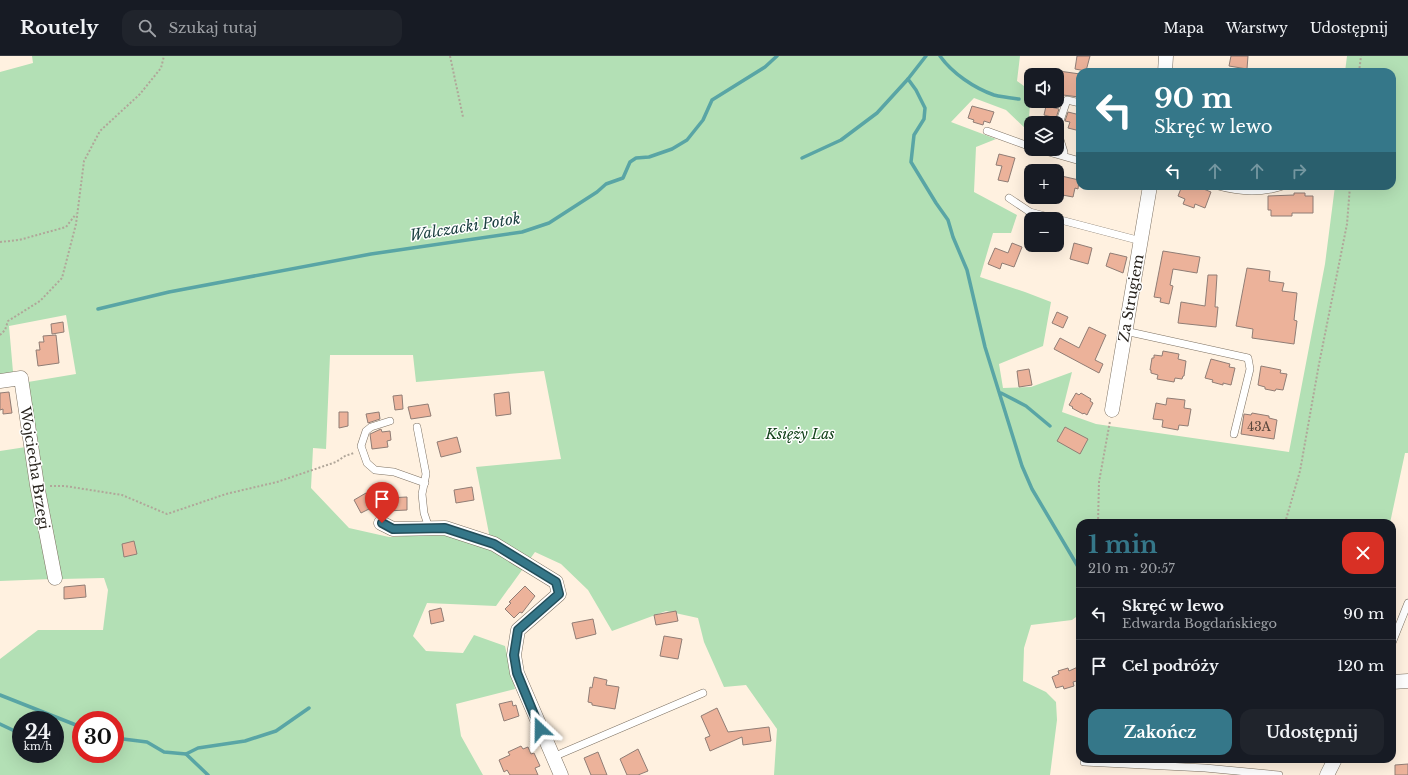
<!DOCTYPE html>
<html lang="pl">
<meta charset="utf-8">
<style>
body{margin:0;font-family:"Libre Baskerville",serif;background:#20242c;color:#f1f3f6;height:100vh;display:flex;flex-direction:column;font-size:15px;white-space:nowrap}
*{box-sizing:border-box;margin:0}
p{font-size:13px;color:#9ea1a6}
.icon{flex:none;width:22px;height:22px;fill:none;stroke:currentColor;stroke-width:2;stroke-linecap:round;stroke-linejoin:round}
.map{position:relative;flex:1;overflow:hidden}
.details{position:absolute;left:1076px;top:463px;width:320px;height:244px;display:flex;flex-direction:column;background:#171b24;border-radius:12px;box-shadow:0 4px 16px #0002}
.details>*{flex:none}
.hud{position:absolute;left:1076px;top:12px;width:320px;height:122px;border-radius:12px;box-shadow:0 4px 16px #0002;background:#357789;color:#fff;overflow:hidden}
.buttons{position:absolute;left:1024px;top:12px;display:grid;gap:8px}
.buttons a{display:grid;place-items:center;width:40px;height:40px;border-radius:8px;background:#171b24;box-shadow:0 4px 16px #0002;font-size:20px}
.speed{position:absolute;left:12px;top:655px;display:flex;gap:8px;font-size:20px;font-weight:700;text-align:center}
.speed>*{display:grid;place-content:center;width:52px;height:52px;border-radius:50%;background:#171b24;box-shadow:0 4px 16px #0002;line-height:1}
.speed small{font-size:10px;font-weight:400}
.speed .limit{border:6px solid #d22;background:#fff;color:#111}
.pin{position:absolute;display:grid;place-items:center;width:34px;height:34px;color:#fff;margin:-41px -17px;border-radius:50% 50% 50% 0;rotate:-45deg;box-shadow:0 0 4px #0007}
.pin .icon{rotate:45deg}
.me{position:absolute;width:44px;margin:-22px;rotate:337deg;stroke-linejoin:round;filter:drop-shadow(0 0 3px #0008)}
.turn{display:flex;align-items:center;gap:14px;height:84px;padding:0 12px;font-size:18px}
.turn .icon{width:52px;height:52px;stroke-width:2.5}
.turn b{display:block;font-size:28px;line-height:34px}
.lanes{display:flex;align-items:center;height:38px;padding:0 12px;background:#0003;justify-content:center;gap:20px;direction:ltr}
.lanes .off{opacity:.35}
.round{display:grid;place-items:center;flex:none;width:42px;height:42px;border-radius:12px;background:#20242c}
.head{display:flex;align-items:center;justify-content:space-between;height:68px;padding:0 12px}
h1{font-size:24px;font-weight:700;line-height:30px;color:#357789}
.cta{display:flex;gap:8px;margin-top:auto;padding:8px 12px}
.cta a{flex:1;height:46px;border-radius:12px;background:#357789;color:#fff;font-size:16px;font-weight:700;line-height:46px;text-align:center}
.cta a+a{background:#20242c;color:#f1f3f6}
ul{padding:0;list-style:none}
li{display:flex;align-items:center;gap:12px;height:52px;padding:0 12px;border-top:1px solid #363941}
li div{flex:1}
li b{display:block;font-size:15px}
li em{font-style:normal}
header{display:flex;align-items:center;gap:24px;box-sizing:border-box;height:56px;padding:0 20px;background:#171b24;border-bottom:1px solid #363941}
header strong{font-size:19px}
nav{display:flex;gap:22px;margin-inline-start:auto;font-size:14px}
.search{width:280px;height:36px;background:#20242c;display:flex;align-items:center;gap:10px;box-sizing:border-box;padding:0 14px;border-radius:12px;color:#9ea1a6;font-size:15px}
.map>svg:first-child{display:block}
</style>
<header>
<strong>Routely</strong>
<div class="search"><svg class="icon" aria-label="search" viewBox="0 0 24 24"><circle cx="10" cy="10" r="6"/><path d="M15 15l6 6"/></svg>Szukaj tutaj</div>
<nav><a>Mapa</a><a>Warstwy</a><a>Udostępnij</a></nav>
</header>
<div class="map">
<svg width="1408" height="719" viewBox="0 0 1408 719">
<rect width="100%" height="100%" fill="#fff1e0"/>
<g fill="#b3e0b5" fill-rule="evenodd">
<path d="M32,0H1020L1017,25L1031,35L1028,75L1006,54L974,42L951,66L996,83L976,91L974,136L1017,159L1011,177H993L980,221L1025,236L1051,246L1043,290L999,308L1003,332L1031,331L1072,316L1062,356L1096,368L1289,396L1325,208L1335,130H1392V16H1345L1347,0H1408V397H1405L1390,467H1080V558L1072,564L1031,569L1024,592L1023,625L1046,636L1056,646L1057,664L1050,719H774L777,673L746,629L724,631L704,586L698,562L666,555L612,575L588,534L561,508L535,496L496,550L427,547L413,580L426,595L463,597L474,579L505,590L515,633L456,648L461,680L483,719H0V603L38,574H103L108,534L104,522L61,523L37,389L28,326L76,318L66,259L9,270L13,316L0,319V16L33,7ZM330,299H413L416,326L544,315L561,403L476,411L492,493L442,478L389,481L349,472L311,432L313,392L326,393ZM21,664H55V698H21ZM81,664H115V698H81Z"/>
<path d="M26,391L51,523L0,525V395Z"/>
</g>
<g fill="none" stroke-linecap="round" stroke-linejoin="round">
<g stroke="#59a5a5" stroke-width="3.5">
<path d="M926,0L908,23L916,34L925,52L924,63L914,79L911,106L936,147L948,164L953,181L967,214L985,291L1022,410L1032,433L1080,514"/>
<path d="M940,0C952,17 974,32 994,39C1002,41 1011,42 1019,43"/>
<path d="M802,102L841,84L877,57L908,23"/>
<path d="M98,253L169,236L371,198L522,176L549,167L597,136L606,128L623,122L630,106L636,102L649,101L672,93L687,84L703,64L712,44L765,11L777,0"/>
<path d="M1001,337L1026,350L1050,370"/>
<path d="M0,639L81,671"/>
<path d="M0,668L21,678"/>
<path d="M115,682L147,686L164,696L186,698L208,719"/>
<path d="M186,698L198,692L245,685L276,675L309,652"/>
</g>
</g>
<g fill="#ecb29a" stroke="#907d75">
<path d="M1077,0H1090L1086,15L1075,13Z"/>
<path d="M1231,0H1248L1247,13L1229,10Z"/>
<path d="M1059,15L1080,18L1079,41L1063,39L1057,32Z"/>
<path d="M972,50L994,56L990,67L984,65L983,69L973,66L974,64L968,62Z"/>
<path d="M1046,50L1059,53L1056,62L1044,59Z"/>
<path d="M1068,56L1080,59V75L1068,72L1070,66L1065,65Z"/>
<path d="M999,98L1015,102L1008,126L998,124L1002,110L996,109Z"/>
<path d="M1057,119L1079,124L1078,133L1075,132L1073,141L1057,138Z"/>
<path d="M1182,130H1196L1211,136L1205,152L1195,148L1194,152L1183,148L1185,143L1178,140Z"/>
<path d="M1294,137H1305V140H1313V157H1292V160H1271V154H1268V140L1294,139Z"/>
<path d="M1012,187L1022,191L1014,211L1002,207L1000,213L988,208L995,192L1008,197Z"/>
<path d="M1074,187L1092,192L1088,208L1070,203Z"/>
<path d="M1163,195L1200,201L1197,217L1173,213L1170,229L1173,230L1169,248L1160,246L1161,242L1154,241Z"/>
<path d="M1110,197L1127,201L1123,217L1106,210Z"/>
<path d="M1247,212L1270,215L1269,225L1284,227L1282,235L1297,237L1294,264L1297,265L1294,288L1252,282L1253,273L1236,270Z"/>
<path d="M1208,219H1217L1215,251H1218L1216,271L1178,267L1181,246L1205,250Z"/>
<path d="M1057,256L1068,261L1063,272L1052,267Z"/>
<path d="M63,266L64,276L52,278L51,268Z"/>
<path d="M1089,271L1106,279L1095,304L1103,308L1099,317L1054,293L1060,282L1079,292Z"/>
<path d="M56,279L59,307L38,310L36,294H40L39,286H44L43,280Z"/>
<path d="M1163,295L1179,298L1178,303L1186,305L1184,320H1183L1182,323L1175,322L1174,326L1157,323L1158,319L1151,317V314H1150L1152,302H1154V299L1162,300Z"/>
<path d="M1211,303L1230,308L1229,311L1235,312L1231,329L1223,327V329L1212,326L1213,324L1205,322Z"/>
<path d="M1261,310L1281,314L1280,317L1287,318L1283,334L1276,333L1275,335L1265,333V331L1258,329Z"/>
<path d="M1029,313L1032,329L1019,331L1017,315Z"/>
<path d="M9,336L12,357L3,358V353L0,354V337Z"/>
<path d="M509,336L511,358L496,360L494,338Z"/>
<path d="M1076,337L1079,339L1081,337L1091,343L1090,345L1093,347L1087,359L1084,357L1083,358L1072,352L1073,351L1069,349Z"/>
<path d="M402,339L403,353L395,354L393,340Z"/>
<path d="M1167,342L1185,344L1184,352L1191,353L1188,370L1179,369L1178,374L1162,371L1163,364L1153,363L1156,347L1166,349Z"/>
<path d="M428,348L431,360L411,363L408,351Z"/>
<path d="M339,356H348V370L339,372Z"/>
<path d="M379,356L380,363L368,367L366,358Z"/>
<path d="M1252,357L1269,360V362L1277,364L1274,383L1241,378L1244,358L1251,359Z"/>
<path d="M1065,371L1088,383L1080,398L1057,385Z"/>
<path d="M381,373L382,376L390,375L391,384L387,385L388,391L372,393L370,378Z"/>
<path d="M457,381L461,396L441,401L437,386Z"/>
<path d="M472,431L474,444L456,447L454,434Z"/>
<path d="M366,437L373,451L361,457L354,444Z"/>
<path d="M407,441V454L386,455V442Z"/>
<path d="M134,485L137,498L124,501L122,488Z"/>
<path d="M85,529L86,541L64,543V531Z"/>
<path d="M525,530L535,540L522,557L520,556L514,562L505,553L511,547L509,546Z"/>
<path d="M441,552L444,565L431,568L429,555Z"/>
<path d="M676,555L678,565L656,569L654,559Z"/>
<path d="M593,563L596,578L576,583L572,567Z"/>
<path d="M664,580L682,583L678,603L660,600Z"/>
<path d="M1080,610V624L1073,626L1074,630L1064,633L1063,630L1056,632L1052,621L1059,618L1058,615L1068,612L1069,615Z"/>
<path d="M594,621L607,624L606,629L619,631L615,653L592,649V647L588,646L590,631L592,632Z"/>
<path d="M512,645L513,650L516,649L519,660L504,665L499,648Z"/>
<path d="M717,652L728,676L769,671L771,685L743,689L742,681L710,695L705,682L710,680L701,660Z"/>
<path d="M521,690L523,693L528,691L531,698L534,697L540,710L535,712L538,719H510L507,714L504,716L499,704L510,699L508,696Z"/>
<path d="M638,693L648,715L638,719H627L620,703Z"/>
<path d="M598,696L607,719H591L584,702Z"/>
<path d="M1408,708V719H1395V709Z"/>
</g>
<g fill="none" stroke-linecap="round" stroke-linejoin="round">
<g stroke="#7d7162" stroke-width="8">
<g id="service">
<path d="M987,75L1031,91"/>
<path d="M1038,93L1080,105"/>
<path d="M1064,96L1057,74L1067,44L1080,47"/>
<path d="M1218,130C1239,136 1262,137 1283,130"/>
<path d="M1009,142L1030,156L1056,163"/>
<path d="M1057,163L1141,185"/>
<path d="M1125,275L1248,302L1250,313L1234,378"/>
<path d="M390,365L371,371L366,375L361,390L367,407L375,414L394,416L425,427"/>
<path d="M417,371L426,418L422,438L424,457L429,472"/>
<path d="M1392,587L1408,547"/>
<path d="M553,701L703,637"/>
<path d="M1084,706L1205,712L1279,719"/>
</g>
</g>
<g stroke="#7d7162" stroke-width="15">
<g id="minor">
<path d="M1165,16L1166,0"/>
<path d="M0,325L21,322L37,429L55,522"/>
<path d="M1112,354L1150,130"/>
<path d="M381,467L393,473L445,472L494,488L556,526L559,538L518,574L514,599L517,617L561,719"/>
<path d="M1392,626L1408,625"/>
<path d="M1327,719L1335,703"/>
</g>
</g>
<g stroke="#b0a699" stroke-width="2" stroke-dasharray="2 2" stroke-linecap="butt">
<path d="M450,0L463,61"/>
<path d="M1359,16L1361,0"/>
<path d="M0,186L19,184L66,171L76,158"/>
<path d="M0,279L5,274L8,265L40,245L62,222L76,168L84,105L100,75L140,38L161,12L164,0"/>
<path d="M50,430H65L122,439L167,458L226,438L277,426L336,406L345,400L354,397"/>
<path d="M1098,467L1099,426L1110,365"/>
<path d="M1285,467L1300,415L1319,308L1347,168L1350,130"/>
</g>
<use href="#service" stroke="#fff" stroke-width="7"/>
<use href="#minor" stroke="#fff" stroke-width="14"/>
</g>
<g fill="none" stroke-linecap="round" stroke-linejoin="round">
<g stroke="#224d59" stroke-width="10">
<path id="route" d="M382,467L393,473L445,472L494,488L556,526L559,538L518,574L514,599L517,617L540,673"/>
</g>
<use href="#route" stroke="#357789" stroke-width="7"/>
</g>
<g text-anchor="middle" stroke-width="3" stroke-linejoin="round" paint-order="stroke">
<g font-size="12" fill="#58463c">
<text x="1259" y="375">43A</text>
</g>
<g font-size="14" fill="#27221c" stroke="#fff">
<text transform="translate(1131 242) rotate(-80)" y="5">Za Strugiem</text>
<text transform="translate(35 412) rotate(81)" y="5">Wojciecha Brzegi</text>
</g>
<g font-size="14" font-style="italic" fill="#124119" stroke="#fff">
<text x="800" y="383">Księży Las</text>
</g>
<g font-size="15" font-style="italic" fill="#1d4142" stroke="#fff">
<text transform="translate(465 171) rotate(-9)" y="5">Walczacki Potok</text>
</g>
</g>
</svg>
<div class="buttons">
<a><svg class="icon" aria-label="sound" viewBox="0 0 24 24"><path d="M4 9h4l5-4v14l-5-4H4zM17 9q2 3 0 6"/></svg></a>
<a><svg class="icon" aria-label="layers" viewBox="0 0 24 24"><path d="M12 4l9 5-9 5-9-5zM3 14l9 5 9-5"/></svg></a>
<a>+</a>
<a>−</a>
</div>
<div class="speed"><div>24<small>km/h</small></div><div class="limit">30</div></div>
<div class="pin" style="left:382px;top:467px;background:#d93025"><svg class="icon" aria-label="arrive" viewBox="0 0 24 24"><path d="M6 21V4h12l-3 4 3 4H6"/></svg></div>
<svg class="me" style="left:540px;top:673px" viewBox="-20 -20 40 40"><path d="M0-17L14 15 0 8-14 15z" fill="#357789" stroke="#fff" stroke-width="4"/></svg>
<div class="hud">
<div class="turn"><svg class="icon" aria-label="left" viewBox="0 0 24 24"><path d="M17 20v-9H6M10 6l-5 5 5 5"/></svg><div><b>90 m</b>Skręć w lewo</div></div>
<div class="lanes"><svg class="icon" aria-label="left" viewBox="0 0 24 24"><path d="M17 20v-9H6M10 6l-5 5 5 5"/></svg><svg class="icon off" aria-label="ahead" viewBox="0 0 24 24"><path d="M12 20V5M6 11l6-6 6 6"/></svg><svg class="icon off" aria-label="ahead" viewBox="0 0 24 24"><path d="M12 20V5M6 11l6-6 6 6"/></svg><svg class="icon off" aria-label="right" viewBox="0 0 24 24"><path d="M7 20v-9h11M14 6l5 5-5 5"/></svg></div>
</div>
<section class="details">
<div class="head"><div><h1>1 min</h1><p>210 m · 20:57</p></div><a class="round" style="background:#d93025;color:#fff"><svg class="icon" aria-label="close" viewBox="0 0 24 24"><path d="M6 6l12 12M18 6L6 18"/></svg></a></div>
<ul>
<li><svg class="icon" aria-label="left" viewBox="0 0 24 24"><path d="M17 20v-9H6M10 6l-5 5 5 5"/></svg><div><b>Skręć w lewo</b><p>Edwarda Bogdańskiego</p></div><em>90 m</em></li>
<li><svg class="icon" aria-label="arrive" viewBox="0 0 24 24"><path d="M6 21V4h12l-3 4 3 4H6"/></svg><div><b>Cel podróży</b></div><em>120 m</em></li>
</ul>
<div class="cta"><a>Zakończ</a><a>Udostępnij</a></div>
</section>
</div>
